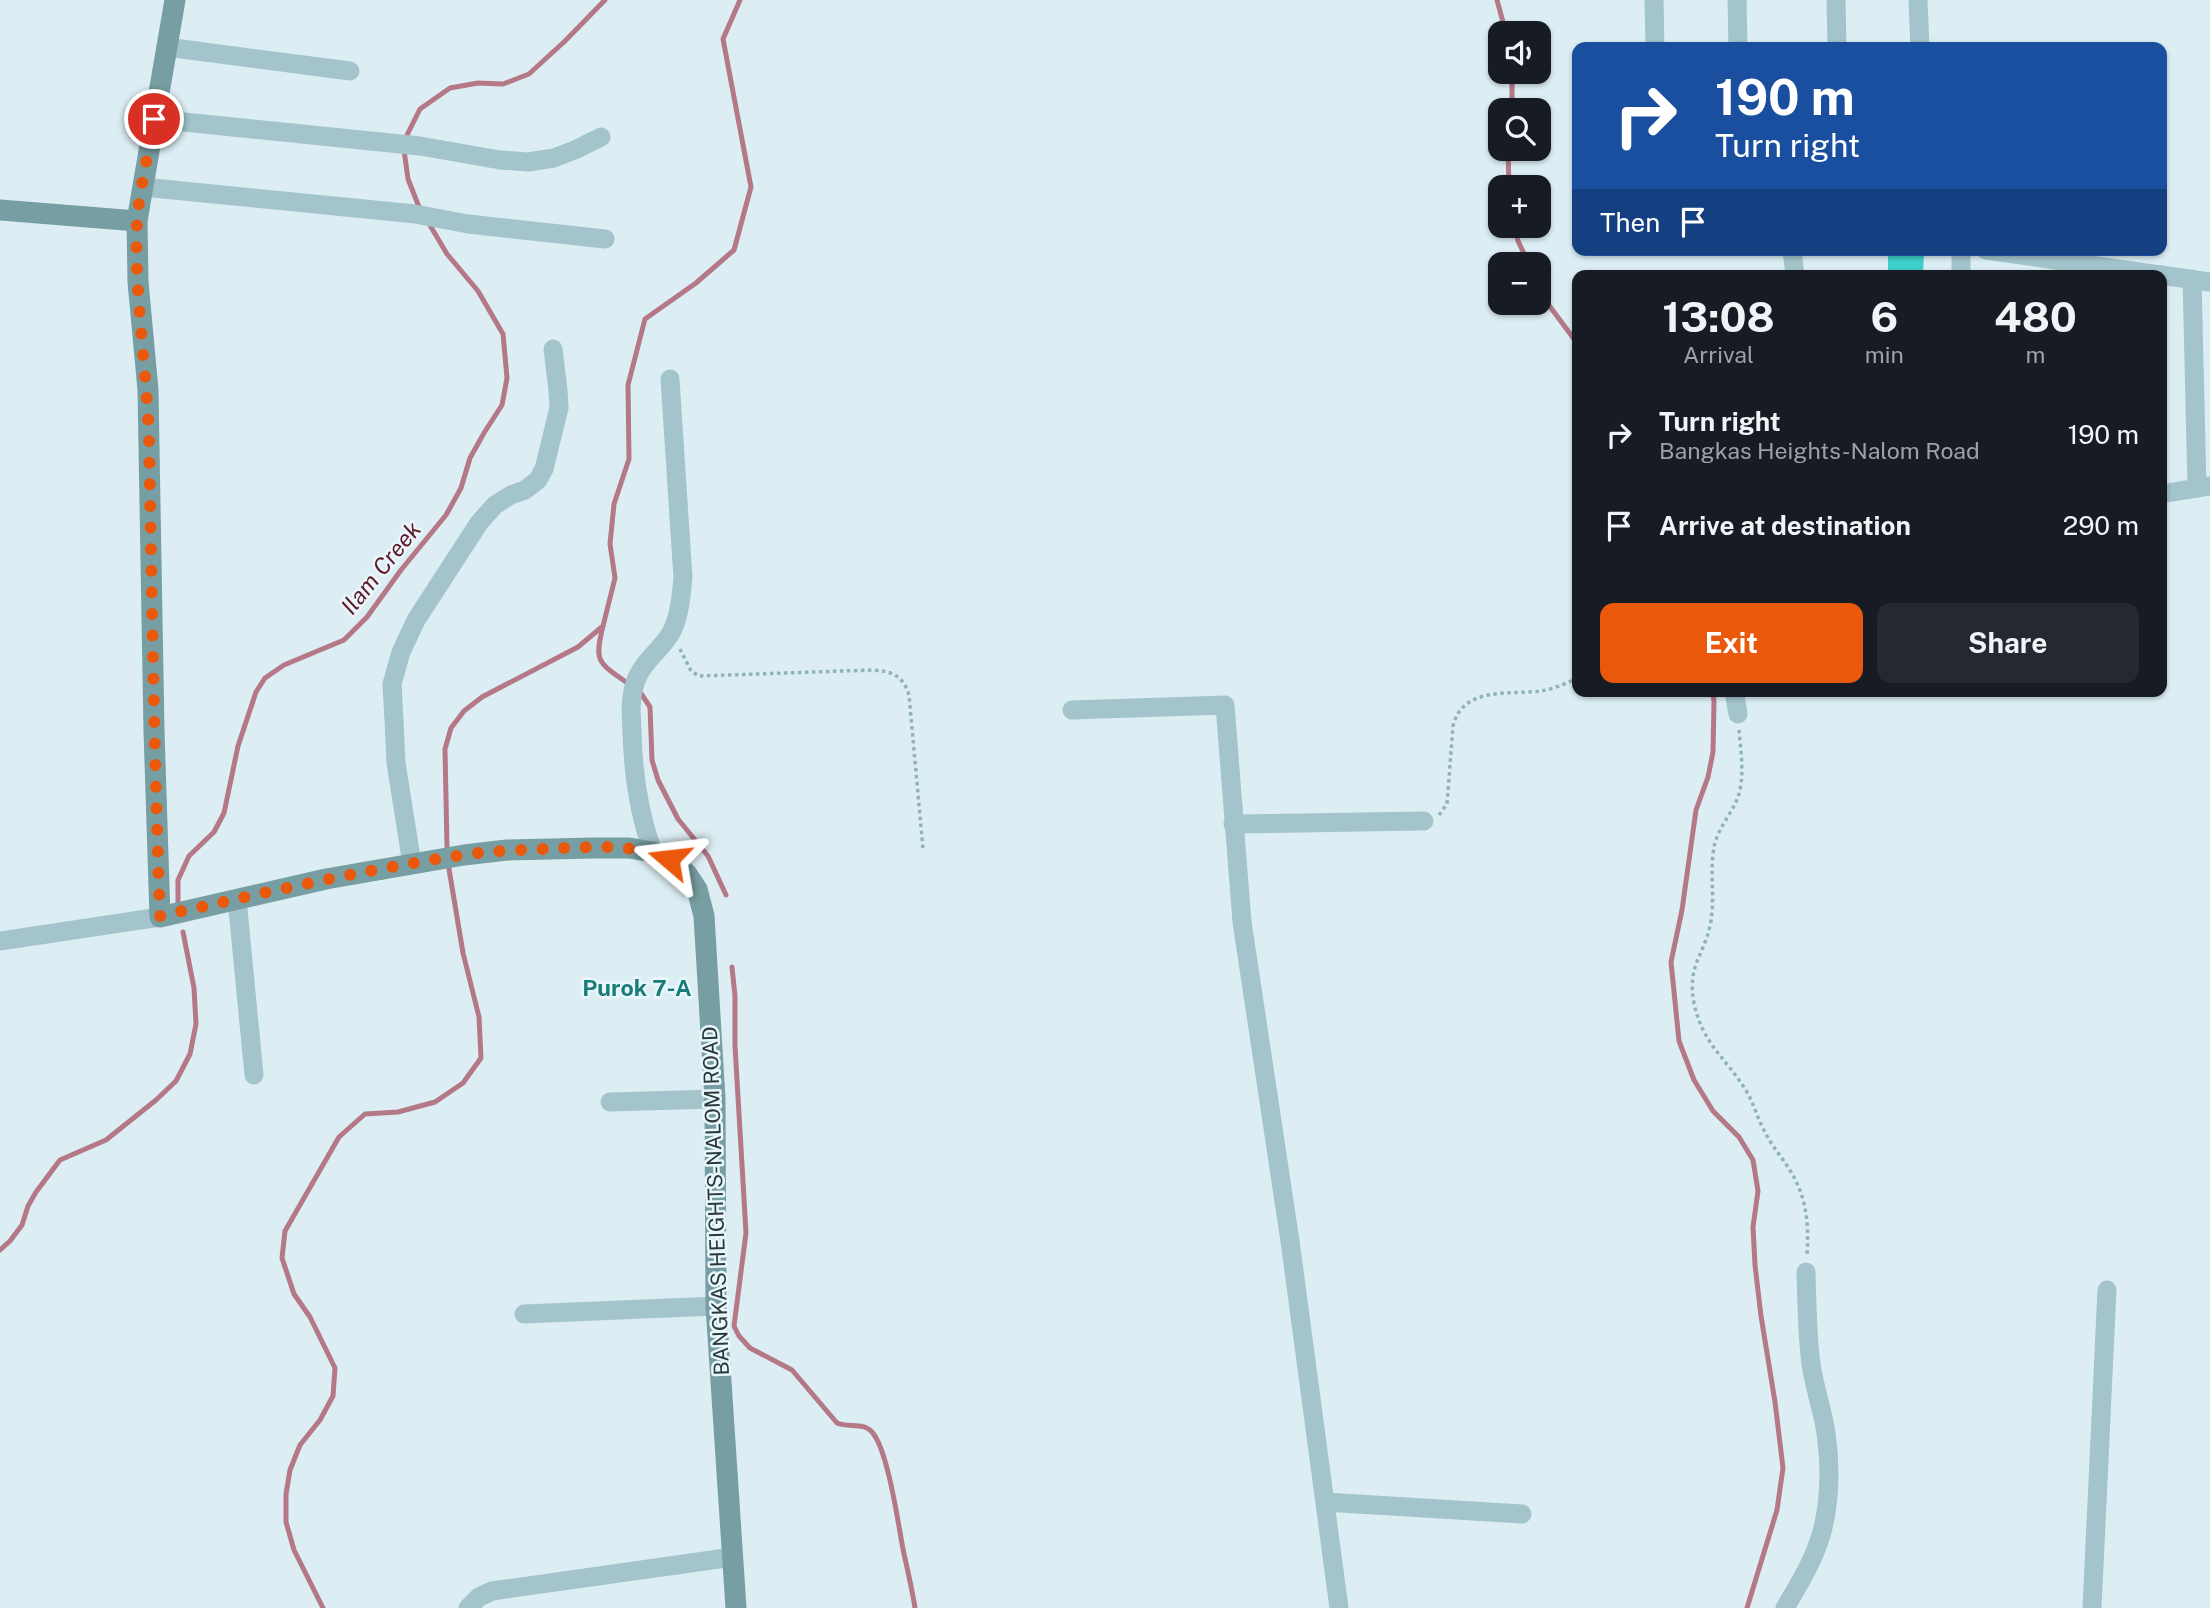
<!DOCTYPE html>
<meta charset="utf-8">
<style>
body{margin:0;font-family:"Public Sans",sans-serif;background:#242831;color:#f1f3f6;height:100vh;display:flex;flex-direction:column;font-size:26px;white-space:nowrap}
*{box-sizing:border-box;margin:0}
p{font-size:23px;color:#9ea1a6}
.icon{flex:none;width:38px;height:38px;fill:none;stroke:currentColor;stroke-width:2;stroke-linecap:round;stroke-linejoin:round}
.map{position:relative;flex:1;overflow:hidden}
.details{position:absolute;left:1572px;top:270px;width:595px;height:427px;display:flex;flex-direction:column;background:#171b24;border-radius:14px;box-shadow:0 2px 5px #0004}
.details>*{flex:none}
.hud{position:absolute;left:1572px;top:42px;width:595px;height:214px;border-radius:14px;box-shadow:0 2px 5px #0004;background:#1a4fa0;color:#fff;overflow:hidden}
.fabs{position:absolute;left:1488px;top:21px;display:grid;gap:14px}
.fabs a{display:grid;place-items:center;width:63px;height:63px;border-radius:14px;background:#171b24;box-shadow:0 2px 5px #0004;font-size:35px}
.pin{position:absolute;display:grid;place-items:center;width:60px;height:60px;color:#fff;margin:-30px;border:4px solid #fff;border-radius:50%;box-shadow:0 2px 7px #0007}
.me{position:absolute;width:77px;margin:-38px;rotate:287deg;stroke-linejoin:round;filter:drop-shadow(0 0 5px #0008)}
.turn{display:flex;align-items:center;gap:24px;height:147px;padding:0 28px;font-size:32px}
.turn .icon{width:91px;height:91px;stroke-width:2.5}
.turn b{display:block;font-size:49px;line-height:60px}
.then{display:flex;align-items:center;height:66px;padding:0 28px;background:#0003;gap:14px;font-size:26px}
.eta{display:flex;justify-content:space-evenly;align-items:center;height:119px;text-align:center}
.eta b{font-size:42px;font-weight:700;line-height:49px}
.cta{display:flex;gap:14px;margin-top:auto;padding:14px 28px}
.cta a{flex:1;height:80px;border-radius:14px;background:#ea580c;color:#fff;font-size:28px;font-weight:700;line-height:80px;text-align:center}
.cta a+a{background:#242831;color:#f1f3f6}
ul{padding:0;list-style:none}
li{display:flex;align-items:center;gap:21px;height:91px;padding:0 28px}
li div{flex:1}
li b{display:block;font-size:26px}
li em{font-style:normal}
.map>svg:first-child{display:block}
</style>
<div class="map">
<svg width="2210" height="1608" viewBox="0 0 2210 1608">
<rect width="100%" height="100%" fill="#dceef4"/>
<g fill="none" stroke-linecap="round" stroke-linejoin="round">
<g stroke="#b47886" stroke-width="5">
<path d="M1497,0L1506,33"/>
<path d="M1512,110V72"/>
<path d="M406,137L420,109L450,88L478,83L503,84L529,74L565,41L605,0"/>
<path d="M1508,149L1509,187"/>
<path d="M404,150L408,179L419,207"/>
<path d="M1515,226L1518,241L1529,264"/>
<path d="M1538,286L1545,300L1577,343"/>
<path d="M603,626C594,662 598,662 626,682"/>
<path d="M1713,691L1714,702L1713,752L1708,777L1696,810L1682,910L1671,962L1679,1041L1694,1080L1713,1111L1739,1137L1753,1160L1758,1191L1753,1227L1755,1265L1761,1316L1775,1402L1783,1468L1777,1510L1747,1608"/>
<path d="M640,692L650,707L652,760L658,780L678,819L708,856L726,895"/>
<path d="M447,847L445,749L451,728L464,711L482,697L578,647L603,626L615,578L610,544L614,504L629,459L628,385L645,319L696,283L734,250L751,187L723,39L740,0"/>
<path d="M178,904V880L189,856L214,832L224,813L238,746L256,692L265,678L284,665L344,640L367,617L401,570L446,515L461,488L470,458L484,433L502,405L507,378L503,334L478,291L447,254L428,222"/>
<path d="M732,967L735,996V1046L746,1233L734,1326L739,1336L750,1348L792,1370L837,1423C848,1428 864,1422 872,1432C888,1450 898,1523 903,1549C907,1568 912,1588 915,1608"/>
<path d="M0,1250L10,1241L22,1225L28,1206L36,1192L60,1160L106,1140L156,1100L176,1081L190,1054L196,1024L194,988L183,932"/>
<path d="M323,1608L294,1550L286,1522V1494L290,1470L300,1445L320,1420L333,1396L335,1368L310,1317L294,1294L282,1258L285,1231L339,1137L365,1114L398,1112L435,1102L463,1083L481,1058L479,1017L463,953L449,869"/>
</g>
</g>
<path fill="#3ed0cb" d="M1888,250H1924L1923,275H1888Z"/>
<g fill="none" stroke-linecap="round" stroke-linejoin="round">
<g stroke="#90b3ba" stroke-width="3.5" stroke-dasharray="3.5 3.5" stroke-linecap="butt">
<path d="M680,649L691,671L699,676L872,670C891,671 903,675 909,695L923,849"/>
<path d="M1739,730C1741,753 1746,783 1735,804C1728,818 1717,831 1714,847C1709,875 1716,898 1710,926C1703,957 1687,966 1694,1003C1702,1043 1725,1057 1745,1089C1753,1101 1756,1115 1763,1128C1770,1144 1782,1157 1791,1172C1807,1198 1809,1226 1807,1255"/>
<path d="M1439,815L1447,804L1453,726C1463,686 1508,695 1541,691C1553,689 1566,684 1577,678"/>
</g>
<g stroke="#a3c4cb" stroke-width="19">
<path d="M1654,0L1655,47"/>
<path d="M1737,0L1738,47"/>
<path d="M1836,0L1837,47"/>
<path d="M1918,0L1920,47"/>
<path d="M166,47L350,71"/>
<path d="M154,119L420,146L500,160L528,162L554,158L577,149L601,137"/>
<path d="M143,187L415,214L468,224L605,239"/>
<path d="M1792,250L1795,275"/>
<path d="M1961,250V275"/>
<path d="M1986,250L2160,275"/>
<path d="M2161,275L2210,282"/>
<path d="M2192,279L2197,488"/>
<path d="M2161,494L2209,486"/>
<path d="M1734,691L1738,714"/>
<path d="M1072,710L1225,705L1242,922L1290,1241L1339,1608"/>
<path d="M1233,824L1424,821"/>
<path d="M653,852C638,812 633,773 632,731C631,715 630,698 635,683C642,661 662,650 672,631C680,614 681,596 683,578L670,379"/>
<path d="M412,864L396,763L394,720L392,684L401,652L416,620L479,523L495,505L511,495L525,490L538,480L544,469L559,408L558,390L553,349"/>
<path d="M237,899L254,1075"/>
<path d="M0,941L160,917"/>
<path d="M610,1102L715,1099"/>
<path d="M524,1314L716,1306"/>
<path d="M1325,1502L1522,1514"/>
<path d="M468,1608L479,1597L492,1591L733,1557"/>
<path d="M1785,1608C1799,1584 1813,1562 1821,1535C1831,1501 1831,1458 1824,1422C1820,1403 1814,1384 1811,1364C1807,1334 1807,1303 1806,1272"/>
<path d="M2092,1608L2107,1290"/>
</g>
<g stroke="#779ea2" stroke-width="21">
<path d="M175,0L137,221L138,282L148,390L154,731L160,917L326,879L464,855L507,850L593,848H629L653,852L669,859L687,874L697,889L704,916L715,1099L716,1306L736,1608"/>
<path d="M0,210L137,221"/>
</g>
</g>
<g fill="none" stroke-linecap="round" stroke-linejoin="round">
<path stroke="#ea580c" stroke-width="12" stroke-dasharray="0 21.6" d="M154,119C149,153 139,189 137,223C134,295 147,368 149,440C152,599 154,758 160,916C260,894 361,870 463,855C497,850 531,850 564,848C600,847 637,844 669,859"/>
</g>
<g text-anchor="middle" stroke-width="5" stroke-linejoin="round" paint-order="stroke">
<g font-size="21" fill="#283939" stroke="#e9f6fb">
<text transform="translate(716 1201) rotate(-92)" y="7">BANGKAS HEIGHTS-NALOM ROAD</text>
</g>
<g font-size="23" font-style="italic" fill="#5f1928" stroke="#e9f6fb">
<text transform="translate(381 568) rotate(-51)" y="8">Ilam Creek</text>
</g>
<g font-size="23" font-weight="bold" fill="#197c79" stroke="#e9f6fb">
<text x="637" y="996">Purok 7-A</text>
</g>
</g>
</svg>
<div class="fabs">
<a><svg class="icon" aria-label="sound" viewBox="0 0 24 24"><path d="M4 9h4l5-4v14l-5-4H4zM17 9q2 3 0 6"/></svg></a>
<a><svg class="icon" aria-label="search" viewBox="0 0 24 24"><circle cx="10" cy="10" r="6"/><path d="M15 15l6 6"/></svg></a>
<a>+</a>
<a>−</a>
</div>
<div class="pin" style="left:154px;top:119px;background:#d93025"><svg class="icon" aria-label="arrive" viewBox="0 0 24 24"><path d="M6 21V4h12l-3 4 3 4H6"/></svg></div>
<svg class="me" style="left:669px;top:859px" viewBox="-20 -20 40 40"><path d="M0-17L14 15 0 8-14 15z" fill="#ea580c" stroke="#fff" stroke-width="4"/></svg>
<div class="hud">
<div class="turn"><svg class="icon" aria-label="right" viewBox="0 0 24 24"><path d="M7 20v-9h11M14 6l5 5-5 5"/></svg><div><b>190 m</b>Turn right</div></div>
<div class="then">Then<svg class="icon" aria-label="arrive" viewBox="0 0 24 24"><path d="M6 21V4h12l-3 4 3 4H6"/></svg></div>
</div>
<section class="details">
<div class="eta">
<div><b>13:08</b><p>Arrival</p></div>
<div><b>6</b><p>min</p></div>
<div><b>480</b><p>m</p></div>
</div>
<ul>
<li><svg class="icon" aria-label="right" viewBox="0 0 24 24"><path d="M7 20v-9h11M14 6l5 5-5 5"/></svg><div><b>Turn right</b><p>Bangkas Heights-Nalom Road</p></div><em>190 m</em></li>
<li><svg class="icon" aria-label="arrive" viewBox="0 0 24 24"><path d="M6 21V4h12l-3 4 3 4H6"/></svg><div><b>Arrive at destination</b></div><em>290 m</em></li>
</ul>
<div class="cta"><a>Exit</a><a>Share</a></div>
</section>
</div>
